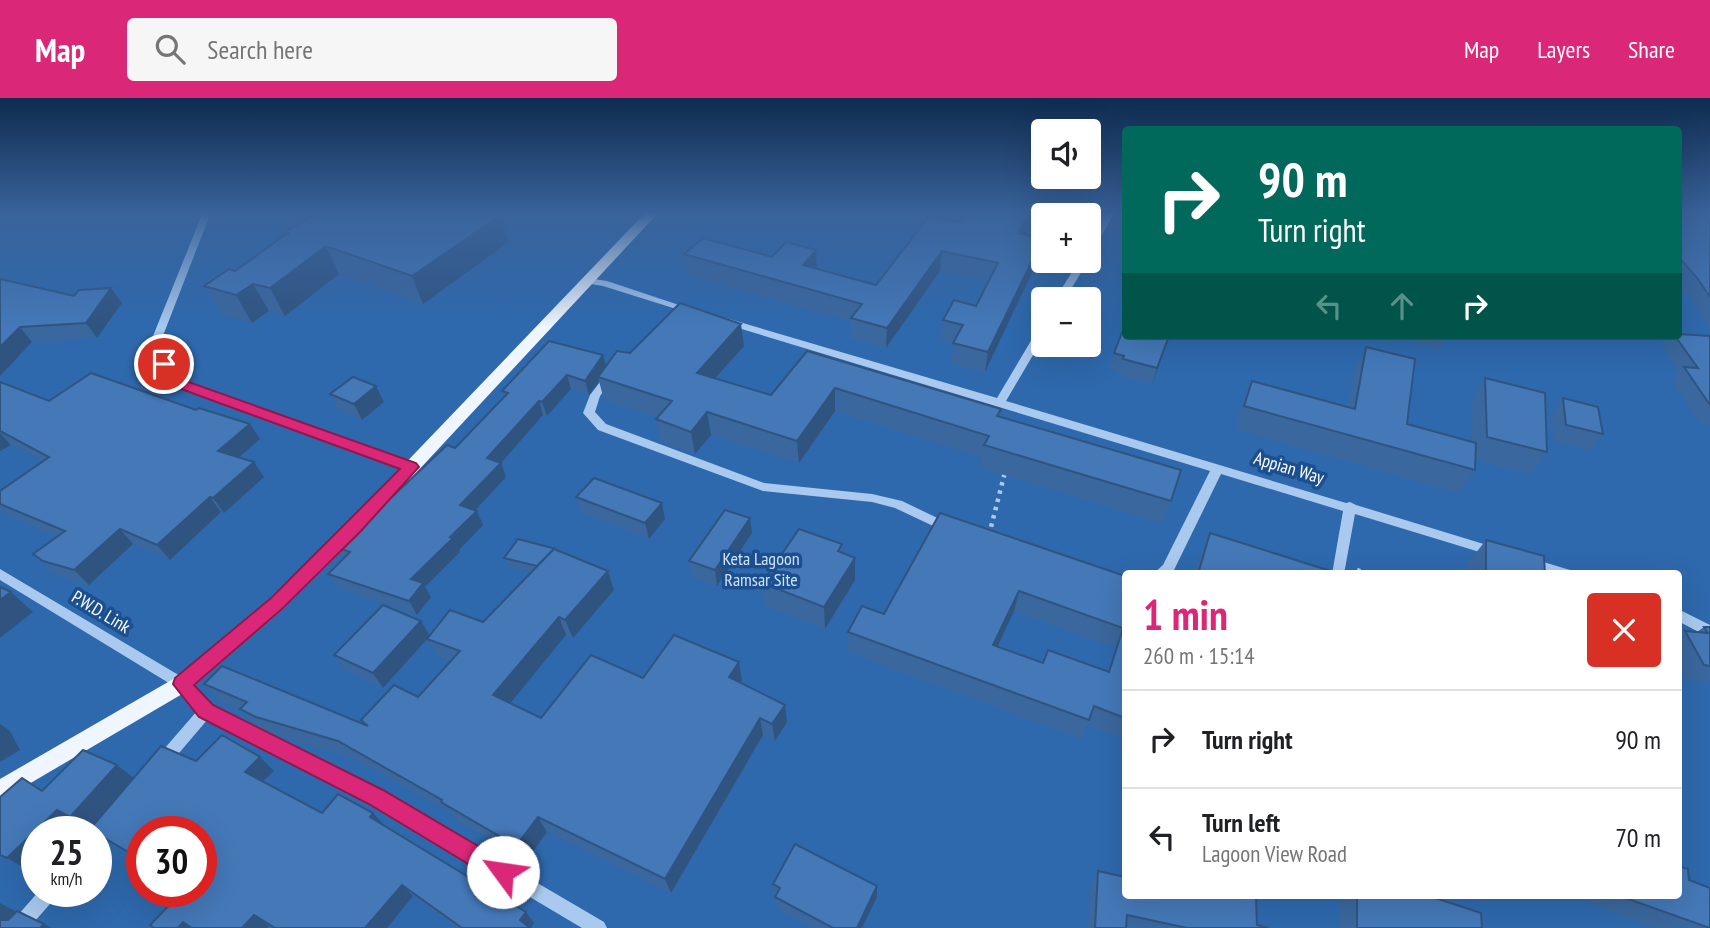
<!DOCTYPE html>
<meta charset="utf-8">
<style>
body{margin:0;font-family:"PT Sans Narrow",sans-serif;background:#f6f6f6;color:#202124;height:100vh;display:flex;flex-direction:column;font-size:26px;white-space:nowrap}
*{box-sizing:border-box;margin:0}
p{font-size:23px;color:#757577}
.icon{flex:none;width:38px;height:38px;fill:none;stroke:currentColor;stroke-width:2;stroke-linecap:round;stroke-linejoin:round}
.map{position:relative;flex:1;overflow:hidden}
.sheet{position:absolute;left:1122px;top:472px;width:560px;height:329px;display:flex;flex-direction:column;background:#fff;border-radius:7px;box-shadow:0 7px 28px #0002}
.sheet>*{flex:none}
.banner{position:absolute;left:1122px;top:28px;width:560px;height:214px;border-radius:7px;box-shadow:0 7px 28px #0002;background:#00695c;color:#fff;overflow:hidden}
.fabs{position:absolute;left:1031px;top:21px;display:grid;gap:14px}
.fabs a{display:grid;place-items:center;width:70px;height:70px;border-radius:7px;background:#fff;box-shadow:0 7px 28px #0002;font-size:35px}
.speed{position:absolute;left:21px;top:718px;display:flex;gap:14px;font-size:35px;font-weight:700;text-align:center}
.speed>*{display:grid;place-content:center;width:91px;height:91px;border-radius:50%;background:#fff;box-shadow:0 7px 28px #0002;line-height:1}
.speed small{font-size:18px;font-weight:400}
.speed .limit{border:10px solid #d22;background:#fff;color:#111}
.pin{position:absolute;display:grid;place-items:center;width:60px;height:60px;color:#fff;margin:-30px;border:4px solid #fff;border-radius:50%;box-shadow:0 2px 7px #0007}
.me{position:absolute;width:77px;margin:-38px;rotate:301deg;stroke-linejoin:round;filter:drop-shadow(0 0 5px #0008)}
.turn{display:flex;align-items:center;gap:24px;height:147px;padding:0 21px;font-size:32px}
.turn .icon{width:91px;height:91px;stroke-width:2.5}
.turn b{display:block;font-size:49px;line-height:60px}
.lanes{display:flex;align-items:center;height:66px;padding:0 21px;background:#0003;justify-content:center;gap:35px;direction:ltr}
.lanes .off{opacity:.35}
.round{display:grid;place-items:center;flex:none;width:74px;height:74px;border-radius:7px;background:#f6f6f6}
.overview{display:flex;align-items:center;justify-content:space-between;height:119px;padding:0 21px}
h1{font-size:42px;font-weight:700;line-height:52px;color:#db2777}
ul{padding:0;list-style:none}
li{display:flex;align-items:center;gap:21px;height:98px;padding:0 21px;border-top:2px solid #e0e0e0}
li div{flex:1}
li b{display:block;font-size:26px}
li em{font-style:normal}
header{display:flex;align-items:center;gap:42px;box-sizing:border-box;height:98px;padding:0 35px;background:#db2777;color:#fff}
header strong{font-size:33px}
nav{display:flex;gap:38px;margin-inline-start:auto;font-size:24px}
.search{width:490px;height:63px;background:#f6f6f6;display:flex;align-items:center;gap:18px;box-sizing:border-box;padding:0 24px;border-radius:7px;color:#757577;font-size:26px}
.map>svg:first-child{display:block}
</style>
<header>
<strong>Map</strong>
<div class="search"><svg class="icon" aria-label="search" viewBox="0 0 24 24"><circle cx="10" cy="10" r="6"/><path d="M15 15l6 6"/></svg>Search here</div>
<nav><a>Map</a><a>Layers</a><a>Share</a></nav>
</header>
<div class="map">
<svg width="1710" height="830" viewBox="0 0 1710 830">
<rect width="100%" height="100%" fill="#1b4f8f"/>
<path fill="#2e69ad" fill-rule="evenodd" d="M0,114H1125V238H1678V114H1710V830H0ZM1043,117H1088V163H1043ZM1043,201H1088V247H1043ZM1125,476H1678V798H1125ZM37,733H96V793H37ZM142,733H201V793H142Z"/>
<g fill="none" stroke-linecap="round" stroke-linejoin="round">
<g stroke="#a9c9ee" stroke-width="4.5" stroke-dasharray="3.5 5" stroke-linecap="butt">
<path d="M989,437L1005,374"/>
<path d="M1357,472L1370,476"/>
</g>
<g fill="#a9c9ee" fill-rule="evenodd">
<path d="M203,114H211L159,248L179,282L415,366L417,369L415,372H407L171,286L149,248Z"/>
<path d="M1073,114H1087L1104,118L1107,114H1115L1091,155L1088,156V144L1102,122L1088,119V117L1074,116Z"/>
<path d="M1079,163H1088L1065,201H1055Z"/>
<path d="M588,180L607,183L697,213L695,215H689L603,188L585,185V181Z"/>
<path d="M726,220L997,300L1038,231L1043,228V240L1006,303L1346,405L1350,404L1356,407L1500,451L1502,454L1500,457L1496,459L1355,416L1344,476H1332L1343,413L1221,376L1173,474L1169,476H1153L1163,467L1210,373L722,225V221Z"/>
<path d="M611,274L616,277L600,298L595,314L606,326L764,385L872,396L902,403L952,427L954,430L952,433L948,435L895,410L872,404L763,393L598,332L583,315L590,297L607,275Z"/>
<path d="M1530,460L1570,472L1571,476H1549L1525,469L1524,465L1525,461Z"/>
<path d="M0,471L187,582L211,608L382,694L604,824L607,830H582L370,704L208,621L168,668L163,670L158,668L155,663L158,658L197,613L177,590L0,482Z"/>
<path d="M1678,511L1710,527V540L1678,523Z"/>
<path d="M39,793H58L56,799L29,830H9L12,824Z"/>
</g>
<path fill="#f0f6ff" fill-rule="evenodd" d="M646,114H659L361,434L284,510L189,592L0,703V681L175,580L270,500L349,424Z"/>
</g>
<g fill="#3a679d" fill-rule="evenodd">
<path d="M1678,114H1710V230L1687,195L1678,185Z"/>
<path d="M501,117L509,144L423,206L339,176L285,218L269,213L252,225L221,216L204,188L235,173L286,137L284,134Z"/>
<path d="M960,124L1032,126L1026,137L1043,140L1039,160L985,274L951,266L953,246L941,243L943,222L976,208L988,184L940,173L886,250L851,241V224L688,177L684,156L876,187Z"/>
<path d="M0,181L74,198L122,205L97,240L32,244L0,278Z"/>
<path d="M1125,238H1170L1152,286L1119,277L1120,274L1110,271L1114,255Z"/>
<path d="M1388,238H1447L1439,251L1388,239Z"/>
<path d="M1671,238H1710V327L1701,326L1672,284L1679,275L1662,249Z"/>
<path d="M744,248L715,281L771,297L807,253L1001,311L1000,319L1171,403L1163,425L981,370L982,359L835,313L799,365L711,337L695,356L661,344L656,321L658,319L604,302L599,283L589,297L571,291L547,318L543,317L501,365L506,379L475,412L477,413L483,427L459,452L460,454L425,489L431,499L417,517L338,490L328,476L345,460L338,450L455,350L504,299L502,293L606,268L630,255Z"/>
<path d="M1366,249L1407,326L1472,344L1471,302L1485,280L1547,354L1531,376L1476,362L1475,372L1459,395L1235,331L1242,306L1252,283L1347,309L1354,273Z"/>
<path d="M0,284L49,303L260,341L239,359L264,379L224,415L221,414L170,462L133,446L89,487L58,478L48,471L33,456L58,439L4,416L0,412V393L42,363L11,347L0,353Z"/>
<path d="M330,296L384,304L362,322L339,312Z"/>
<path d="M1563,300L1603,336L1590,352L1554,343L1551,316Z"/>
<path d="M576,399L665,421L649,441L581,415Z"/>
<path d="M940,415L1125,478V642L1087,627L1082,641L848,554V534L884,516ZM1014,513L1116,550L1108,574L1043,565L998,549Z"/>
<path d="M750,420L752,435L717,488L692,479L689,463Z"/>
<path d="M1210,435L1340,476H1195L1201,456Z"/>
<path d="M1486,442L1545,476H1468V465Z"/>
<path d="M842,446L843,455L855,482L825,531L765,507L762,485Z"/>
<path d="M557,452L614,492L573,540L566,537L510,605L541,620L643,580L739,564L742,582L741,585L787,624L775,643L763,637L671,795L547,734L526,763L453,720L449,714L352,660L272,636L257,628L242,613L221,604L204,586L364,626L361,622L418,599L450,564L438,559L427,542L383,590L345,572L334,557L430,537L483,524L531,474L507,468L504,460Z"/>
<path d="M1704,529H1710V584L1686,582L1678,568V538L1685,533L1697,534Z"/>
<path d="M196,663L274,673L263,683L322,715L384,727L526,814L534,825L531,830H457L413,798L387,830H272L269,828L267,830H154L201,793L142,733V763L108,743L90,731L89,732L76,724L67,733H37L28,772L0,758V699L134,680Z"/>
<path d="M1098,773L1125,798H1256L1257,827L1268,830H1088L1090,789Z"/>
<path d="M1689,782L1710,830H1656L1587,805V798H1678Z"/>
<path d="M773,786L877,799L862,830H813L777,811Z"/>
<path d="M1340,798H1429L1482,830H1340Z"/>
</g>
<g fill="#305480">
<path d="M1031,114H1034L1032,126L1015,155L1018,135Z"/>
<path d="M501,117L509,144L423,206L412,178Z"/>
<path d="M1043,140L1039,160L985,274L988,254Z"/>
<path d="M326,148L339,176L285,218L270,190Z"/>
<path d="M816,152L817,173L803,167Z"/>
<path d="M942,153L940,173L886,250L887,230Z"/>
<path d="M253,186L269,213L252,225L236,197Z"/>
<path d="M111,190L122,205L97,240L86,225Z"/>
<path d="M741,226L744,248L700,297L697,275Z"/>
<path d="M20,229L32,244L0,278V249Z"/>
<path d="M1169,238H1170L1152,286L1157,270Z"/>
<path d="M603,257L607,271L598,279L599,283L589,297L585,283Z"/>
<path d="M567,277L571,291L547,318L542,304Z"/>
<path d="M376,288L384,304L362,322L354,306Z"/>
<path d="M835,290V313L799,365L797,343Z"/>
<path d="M539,303L543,317L501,365L506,379L467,421L460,407L487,360Z"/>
<path d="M707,314L711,337L695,356L691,334Z"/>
<path d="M250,326L260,341L229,368L218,353Z"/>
<path d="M0,335L11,347L0,353Z"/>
<path d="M254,364L264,379L224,415L213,400Z"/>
<path d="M210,399L221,414L170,462L157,447Z"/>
<path d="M662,405L665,421L649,441L645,425Z"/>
<path d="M477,413L483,427L459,452L460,454L425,489L431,499L417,517L409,503L411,481Z"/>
<path d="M750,420L752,435L717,488L715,472Z"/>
<path d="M120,431L133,446L89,487L74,472Z"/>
<path d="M855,460V482L825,531L824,509Z"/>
<path d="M608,473L614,492L573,540L565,522Z"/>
<path d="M1019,493L1014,513L989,567L993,547Z"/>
<path d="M11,494L33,514L0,540V502Z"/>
<path d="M559,519L566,537L503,614L493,597Z"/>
<path d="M421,523L430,538L383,590L373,575Z"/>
<path d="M739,564L742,582L733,597L729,579Z"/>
<path d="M785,607L787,624L775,643L772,626Z"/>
<path d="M760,620L763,637L671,795L665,781Z"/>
<path d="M0,626L10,633L20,652L0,664Z"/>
<path d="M260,659L274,673L259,687L245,674Z"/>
<path d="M117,667L134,680L89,732L70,719Z"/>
<path d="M57,712L76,724L67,733H37V764L28,772L7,760Z"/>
<path d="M373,715L385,728L370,719Z"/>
<path d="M538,719L547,734L526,763L516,748Z"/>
<path d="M402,787L413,798L387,830H365Z"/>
<path d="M877,788V799L862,830H857Z"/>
<path d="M0,805L17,814L0,828Z"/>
<path d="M526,814L534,825L531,830H527L520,822Z"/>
<path d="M254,817L269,828L267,830H242Z"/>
<path d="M183,824L192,830H178Z"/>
<path d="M44,826L52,830H40Z"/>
</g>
<g fill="#4478b7" stroke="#305480" stroke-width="2" fill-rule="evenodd">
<path d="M319,114H489L501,117L412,178L326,148L270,190L253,186L236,197L204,188L229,171L235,173L288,135L284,134Z"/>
<path d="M967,114H1031L1018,135L1043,140L988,254L953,245L963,227L943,222L954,202L976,208L998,165L942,153L887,230L851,220L862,206L684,156L703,140L772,159L786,144L816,152L803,167L876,187L930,117L960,124Z"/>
<path d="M1678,114H1710V199L1698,181L1678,158Z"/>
<path d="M0,181L74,198L79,192L111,190L86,225L20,229L0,249Z"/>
<path d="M680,205L741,226L697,275L771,297L807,253L1001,311L997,318L1181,372L1171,403L984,347L989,338L835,290L797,343L707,314L691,334L656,321L672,303L598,279L617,253L630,255Z"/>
<path d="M1125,227V238H1169L1157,270L1123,261L1124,258L1114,255Z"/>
<path d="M1678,236L1710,238V307L1684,269L1698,270L1675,238H1678Z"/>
<path d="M549,243L603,257L585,283L567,277L542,304L539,303L487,360L501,365L460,407L477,413L450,439L453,440L411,481L423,485L409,503L328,476L350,454L338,450L447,347L455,350L508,295L502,293Z"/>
<path d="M1366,249L1415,261L1407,326L1476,345L1475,372L1244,308L1252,283L1355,311Z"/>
<path d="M91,275L196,312L199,310L250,326L218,353L254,364L213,400L210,399L157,447L120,431L74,472L43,463L33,456L65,433L0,406V393L49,359L0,333V284L49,303Z"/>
<path d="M353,279L376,288L354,306L330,296Z"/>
<path d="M1485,280L1545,295L1547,354L1487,339Z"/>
<path d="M1563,300L1598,309L1603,336L1566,327Z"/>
<path d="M594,380L662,405L645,425L576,399Z"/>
<path d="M725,412L750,420L715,472L689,463Z"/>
<path d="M940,415L1125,478V620L1094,608L1089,622L848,534L862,508L884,516ZM1019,493L1123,530L1109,574L1048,552L1043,565L993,547Z"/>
<path d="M799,431L842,446L838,453L855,460L824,509L762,485Z"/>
<path d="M1210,435L1340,476H1198Z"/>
<path d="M518,441L556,451H554L537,468L504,460Z"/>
<path d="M1486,442L1544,458L1545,476H1486Z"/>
<path d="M554,451L608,473L565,522L559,519L493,597L541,620L591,557L643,580L674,537L739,564L729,579L785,607L772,626L760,620L665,781L538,719L516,748L441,704L442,702L338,643L256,619L240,611L247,604L204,586L222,568L368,628L361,622L394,587L418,599L460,553L427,541L450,512L483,524Z"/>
<path d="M0,489L11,494L0,502Z"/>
<path d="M383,507L421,523L373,575L334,557Z"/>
<path d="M1704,529H1710V568L1704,567L1685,533L1708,535Z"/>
<path d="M222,637L260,659L245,674L322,715L338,696L373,715L370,719L526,814L520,822L530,830H462L402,787L365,830H275L254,817L242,830H192L183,824L178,830H154L150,827L183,793H201V733H142V762L96,735V733H93L90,731L161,648L196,663Z"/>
<path d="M83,652L117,667L70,719L57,712L7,760L0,757V699L22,680L42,693Z"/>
<path d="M795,746L877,788L857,830H833L775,799L780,790L773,786Z"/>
<path d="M1678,768L1688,771L1689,782L1710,790V830L1620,798H1678Z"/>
<path d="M1098,773L1125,779V798H1212L1222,800V798H1256L1257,827L1268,830H1187L1127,817L1126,830H1095Z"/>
<path d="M1357,798H1429L1481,815L1482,830H1357Z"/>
<path d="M17,813L44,826L40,830H0V822H8Z"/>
</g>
<linearGradient id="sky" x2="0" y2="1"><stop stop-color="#0f2b4f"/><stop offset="0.5" stop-color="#39639b"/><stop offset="1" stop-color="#39639b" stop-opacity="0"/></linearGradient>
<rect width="1710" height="230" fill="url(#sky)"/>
<path fill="#db2777" stroke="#8e194d" stroke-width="2" d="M164,261L169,263L180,281L416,365L419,369L360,434L283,510L194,587L213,607L383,692L510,767L514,774L510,782L503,785L495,782L369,706L199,619L173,586L175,580L271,500L400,371L170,287L158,266Z"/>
<g text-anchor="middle" stroke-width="7" stroke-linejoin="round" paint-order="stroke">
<g font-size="18" fill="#fff" stroke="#1b4f8f">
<text transform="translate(1289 370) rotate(17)" y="6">Appian Way</text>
<text transform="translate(101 514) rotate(31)" y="6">P.W.D. Link</text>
</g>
<g font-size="18" fill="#cfe3fa" stroke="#1b4f8f">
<text x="761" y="467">Keta Lagoon<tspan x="761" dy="21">Ramsar Site</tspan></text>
</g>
</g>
</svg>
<div class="fabs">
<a><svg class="icon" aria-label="sound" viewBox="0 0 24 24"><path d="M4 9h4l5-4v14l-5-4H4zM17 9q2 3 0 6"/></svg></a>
<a>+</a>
<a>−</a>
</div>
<div class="speed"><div>25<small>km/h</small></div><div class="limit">30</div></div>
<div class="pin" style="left:164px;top:266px;background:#d93025"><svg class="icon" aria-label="arrive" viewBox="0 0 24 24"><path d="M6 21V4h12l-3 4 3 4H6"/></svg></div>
<svg class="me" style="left:503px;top:774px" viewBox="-20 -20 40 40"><circle r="19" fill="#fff"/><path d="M0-13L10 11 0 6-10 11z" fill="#db2777"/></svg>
<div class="banner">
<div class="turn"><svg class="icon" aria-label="right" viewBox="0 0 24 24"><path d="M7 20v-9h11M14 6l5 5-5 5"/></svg><div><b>90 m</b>Turn right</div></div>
<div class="lanes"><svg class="icon off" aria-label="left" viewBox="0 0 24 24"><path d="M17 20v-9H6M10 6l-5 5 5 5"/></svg><svg class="icon off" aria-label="ahead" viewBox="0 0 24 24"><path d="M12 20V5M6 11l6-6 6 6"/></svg><svg class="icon" aria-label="right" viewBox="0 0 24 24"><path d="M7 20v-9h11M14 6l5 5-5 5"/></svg></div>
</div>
<section class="sheet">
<div class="overview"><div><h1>1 min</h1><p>260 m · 15:14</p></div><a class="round" style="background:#d93025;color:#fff"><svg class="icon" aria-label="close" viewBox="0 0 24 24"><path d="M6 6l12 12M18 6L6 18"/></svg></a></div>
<ul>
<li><svg class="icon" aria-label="right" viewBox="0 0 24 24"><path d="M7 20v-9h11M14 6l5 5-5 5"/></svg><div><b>Turn right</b></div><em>90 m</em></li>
<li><svg class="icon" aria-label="left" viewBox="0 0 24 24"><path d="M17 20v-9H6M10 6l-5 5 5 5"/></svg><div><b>Turn left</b><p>Lagoon View Road</p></div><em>70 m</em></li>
</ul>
</section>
</div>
